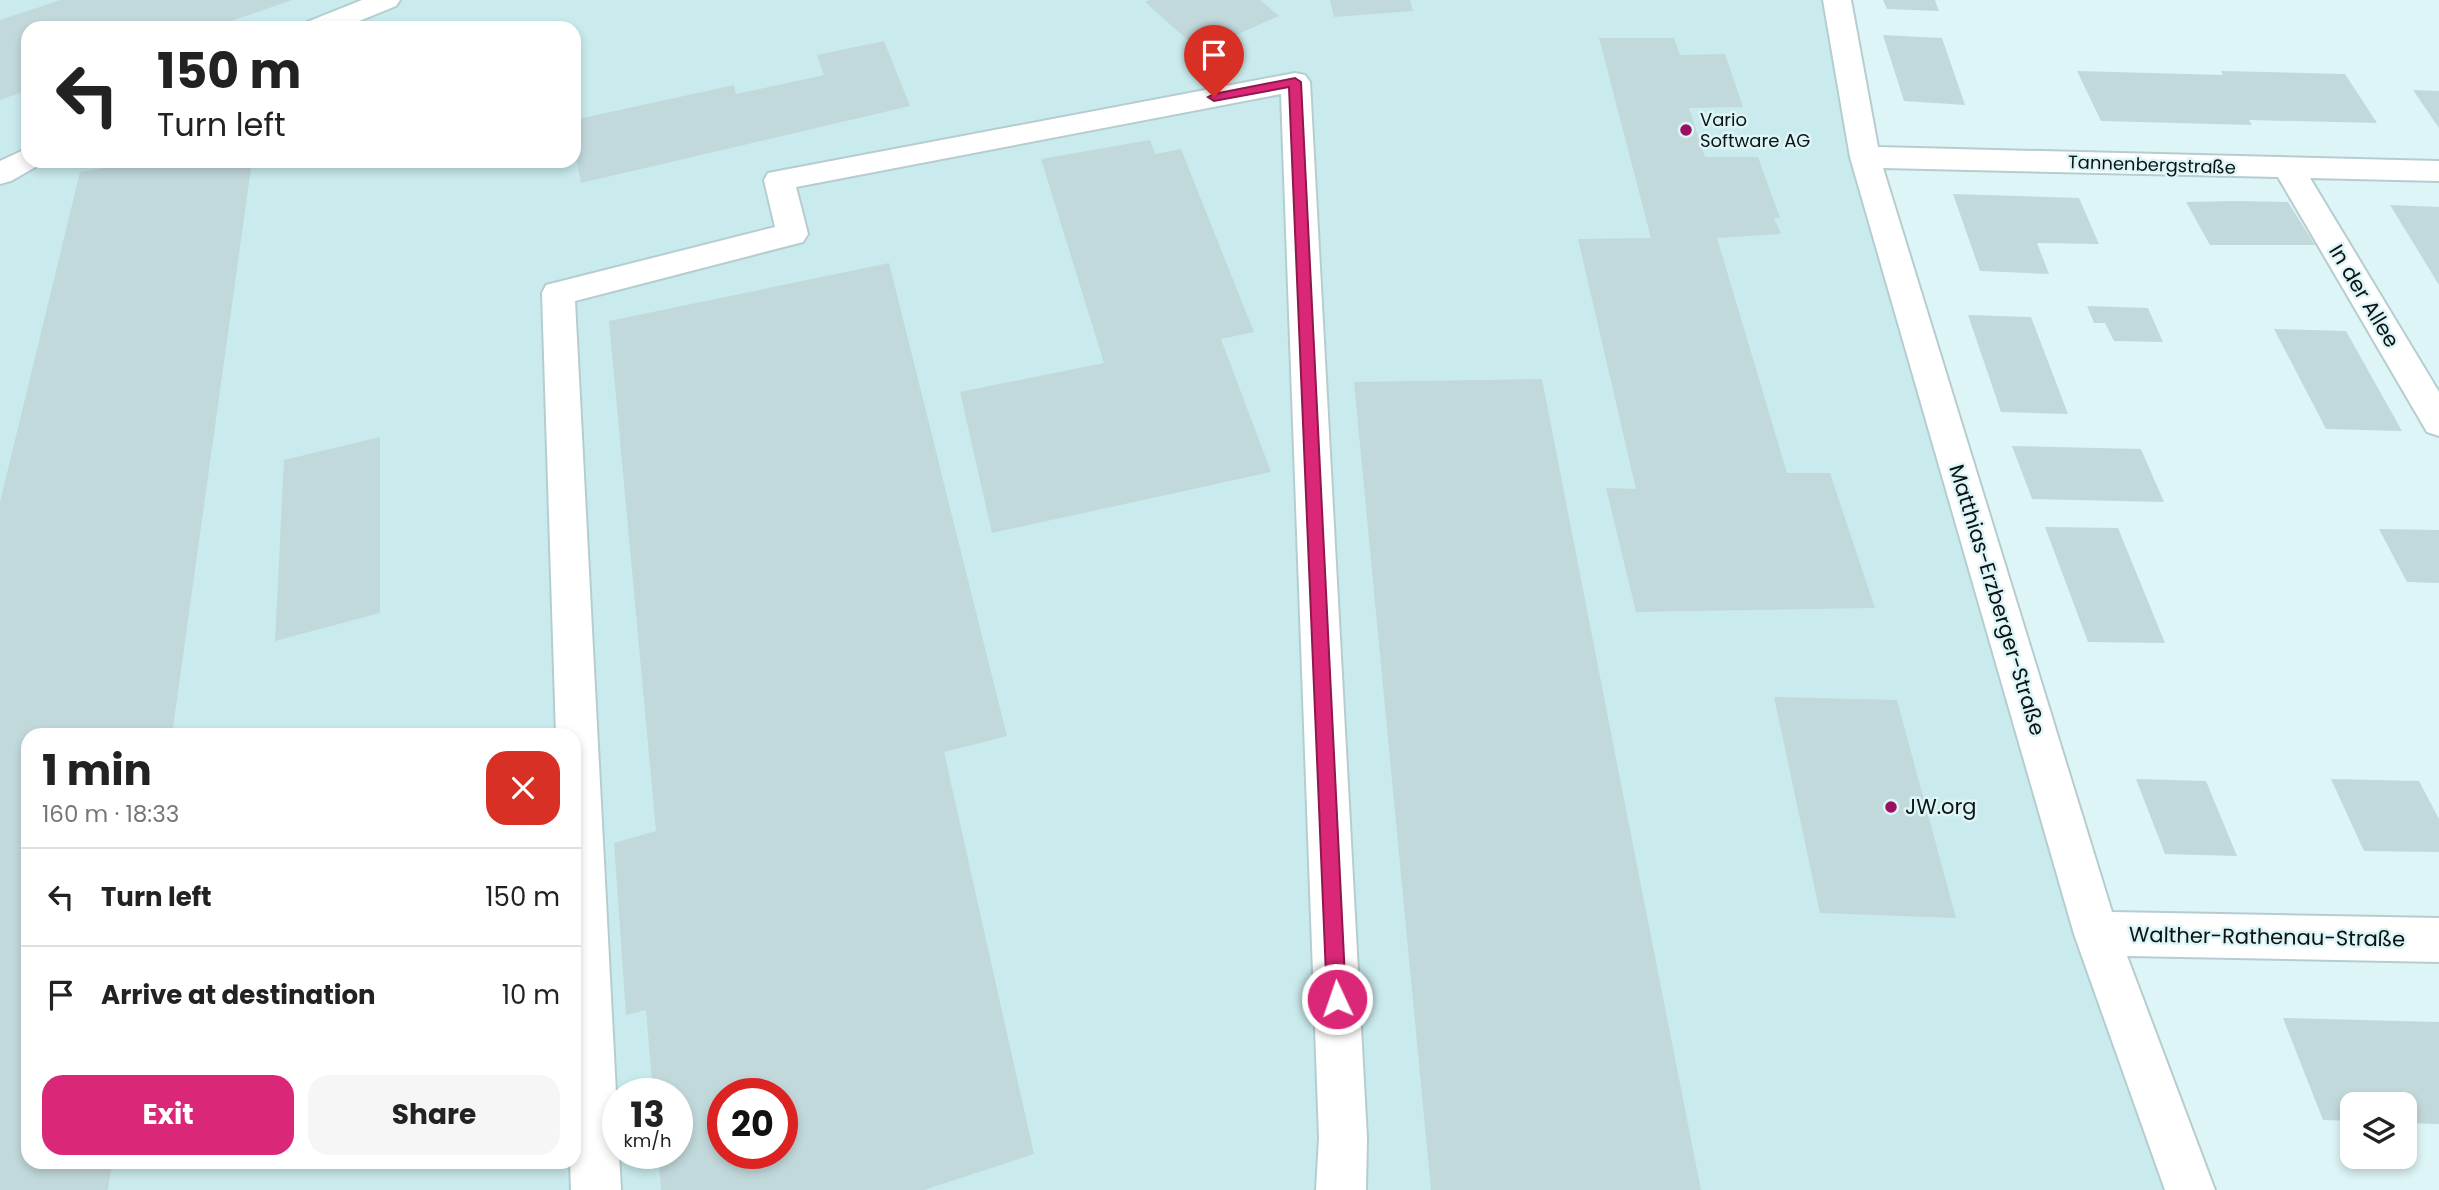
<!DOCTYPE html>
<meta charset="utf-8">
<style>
body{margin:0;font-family:Poppins,sans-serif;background:#f6f6f6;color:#222;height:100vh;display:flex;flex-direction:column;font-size:26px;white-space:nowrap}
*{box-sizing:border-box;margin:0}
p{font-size:23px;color:#767676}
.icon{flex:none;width:38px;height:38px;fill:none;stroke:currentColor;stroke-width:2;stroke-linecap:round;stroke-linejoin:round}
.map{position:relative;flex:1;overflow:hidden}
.sheet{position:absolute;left:21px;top:728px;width:560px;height:441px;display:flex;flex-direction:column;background:#fff;border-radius:21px;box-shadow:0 4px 10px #0003}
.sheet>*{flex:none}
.banner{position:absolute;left:21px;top:21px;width:560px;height:147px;border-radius:21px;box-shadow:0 4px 10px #0003;background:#fff;color:#222;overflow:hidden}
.tools{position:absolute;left:2340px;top:1092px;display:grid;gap:14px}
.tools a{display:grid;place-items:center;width:77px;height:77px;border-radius:14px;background:#fff;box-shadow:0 4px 10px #0003;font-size:35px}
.speed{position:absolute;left:602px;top:1078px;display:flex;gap:14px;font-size:35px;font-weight:700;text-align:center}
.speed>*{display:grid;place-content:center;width:91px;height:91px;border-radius:50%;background:#fff;box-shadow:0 4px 10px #0003;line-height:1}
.speed small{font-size:18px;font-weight:400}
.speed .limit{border:10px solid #d22;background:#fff;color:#111}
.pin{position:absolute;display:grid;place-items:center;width:60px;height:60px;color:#fff;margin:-72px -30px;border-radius:50% 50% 50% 0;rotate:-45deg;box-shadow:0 0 7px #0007}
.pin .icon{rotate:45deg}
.me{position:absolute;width:77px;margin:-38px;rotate:357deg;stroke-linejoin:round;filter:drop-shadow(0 0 5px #0008)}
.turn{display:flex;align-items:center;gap:24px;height:147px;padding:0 21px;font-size:32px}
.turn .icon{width:91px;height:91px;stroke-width:2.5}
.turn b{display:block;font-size:49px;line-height:60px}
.round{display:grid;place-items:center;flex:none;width:74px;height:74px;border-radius:21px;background:#f6f6f6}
.head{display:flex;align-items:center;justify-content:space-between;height:119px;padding:0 21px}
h1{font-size:42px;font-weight:700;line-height:52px}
.cta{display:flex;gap:14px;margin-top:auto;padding:14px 21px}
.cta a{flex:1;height:80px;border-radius:21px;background:#db2777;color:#fff;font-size:28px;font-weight:700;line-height:80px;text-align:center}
.cta a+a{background:#f6f6f6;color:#222}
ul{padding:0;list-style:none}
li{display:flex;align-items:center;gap:21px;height:98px;padding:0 21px;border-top:2px solid #e0e0e0}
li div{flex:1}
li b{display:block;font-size:26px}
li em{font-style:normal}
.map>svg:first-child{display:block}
</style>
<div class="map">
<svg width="2439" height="1190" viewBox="0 0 2439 1190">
<rect width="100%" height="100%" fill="#ddf5f7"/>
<path fill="#c9ebed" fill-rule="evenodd" d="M0,0H1837L1865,157L2178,1190H0ZM28,28H574V161H28ZM28,735H574V1162H28ZM618,1094H677V1153H618ZM723,1094H782V1153H723Z"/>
<g fill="#c2d9db" fill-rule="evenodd">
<path d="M61,0H292L211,28H28V90L0,100V20Z"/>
<path d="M1149,0H1260L1279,16L1200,51L1145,2Z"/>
<path d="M1330,0H1410L1413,11L1334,17Z"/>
<path d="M1883,0H1935L1939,11L1887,9Z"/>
<path d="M1883,35L1942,38L1965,105L1904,101Z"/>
<path d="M1599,38H1674L1680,55L1725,54L1743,107L1689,108L1705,157H1758L1780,218H1774L1781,234L1717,238L1787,473H1830L1875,608L1636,612L1606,488L1636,489L1578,239L1651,238Z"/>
<path d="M884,41L910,106L581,183L574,148V120L734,85L736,94L824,75L817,55Z"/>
<path d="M2077,71L2223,75L2221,71L2345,74L2377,123L2249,120L2252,125L2101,121Z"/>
<path d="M2413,90L2439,91V128Z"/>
<path d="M1150,140L1155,154L1181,149L1254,332L1221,339L1271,472L992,533L960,392L1104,363L1041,159Z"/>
<path d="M146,161H252L172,735H28V1162H112L108,1190H0V502L80,172Z"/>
<path d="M1953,194L2079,198L2099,244L2037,243L2049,274L1980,271Z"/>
<path d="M2237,201L2288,202L2315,245H2210L2186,202Z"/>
<path d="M2390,205L2439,207V285L2417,249Z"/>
<path d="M889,263L1007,736L944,752L1034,1154L924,1190H661L658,1153H677V1094H653L646,1010L626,1015L614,843L656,831L609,321ZM723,1094H782V1153H723Z"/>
<path d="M2087,306L2148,308L2163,342L2114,341L2105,323H2094Z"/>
<path d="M1968,315L2031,317L2068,414L2001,412Z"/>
<path d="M2274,329L2346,331L2402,431L2326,429Z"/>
<path d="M1542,379L1620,779L1701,1190H1431L1354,382Z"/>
<path d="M380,437V613L275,641L284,460Z"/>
<path d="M2012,446L2141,449L2164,502L2032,499Z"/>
<path d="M2045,527L2118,528L2165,643L2088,642Z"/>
<path d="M2379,529L2439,530V583L2407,582Z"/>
<path d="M1774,697L1897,700L1956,918L1820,913Z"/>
<path d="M2136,779L2206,781L2237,856L2165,854Z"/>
<path d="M2331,779L2419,781L2439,819V852L2364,851Z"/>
<path d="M2283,1018L2439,1022V1124L2404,1123V1104H2352V1121L2323,1120Z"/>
</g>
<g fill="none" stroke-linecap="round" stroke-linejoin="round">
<g stroke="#b6cdcf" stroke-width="4">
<g id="minor">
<path d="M362,0H400L396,6L342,28H303L307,22Z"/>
<path d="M1823,0H1851L1878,147L2439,161V181L2310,178L2439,392V436L2427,432L2278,177L1883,168L2112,912L2439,918V962L2127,956L2215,1190H2165L2074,934L1850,157Z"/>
<path d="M1295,73L1305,75L1310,82L1367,1138L1366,1190H1316L1319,1138L1281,94L796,187L808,234L803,242L575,301L621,1190H571L570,1162H574V735H556L542,293L546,285L775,227L764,180L768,173Z"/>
<path d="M28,148V161H41L39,165L11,181L0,184V161Z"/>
</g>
</g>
<use href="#minor" fill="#fff" fill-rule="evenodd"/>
</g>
<path fill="#db2777" stroke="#8e194d" stroke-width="2" d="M1295,78L1301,82L1346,999L1343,1006L1337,1008L1330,1006L1327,999L1289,87L1214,101L1208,97L1214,94Z"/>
<g fill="#9a0f60" stroke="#ddf5f7" stroke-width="2.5">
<circle cx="1686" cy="130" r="7"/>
<circle cx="1891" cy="807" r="7"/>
</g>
<g text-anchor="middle" stroke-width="5" stroke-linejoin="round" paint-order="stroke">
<g font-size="18" fill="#0b1314" stroke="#ddf5f7" text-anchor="start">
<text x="1700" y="126">Vario<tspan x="1700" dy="21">Software AG</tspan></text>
</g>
<g font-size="18" fill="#0b1314" stroke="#ddf5f7">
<text transform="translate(2152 165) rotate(2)" y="6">Tannenbergstraße</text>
</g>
<g font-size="21" fill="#0b1314" stroke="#ddf5f7">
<text transform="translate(2364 296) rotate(59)" y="7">In der Allee</text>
<text transform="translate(1997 600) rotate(73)" y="7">Matthias-Erzberger-Straße</text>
<text transform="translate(2267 937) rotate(1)" y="7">Walther-Rathenau-Straße</text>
</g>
<g font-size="21" fill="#0b1314" stroke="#ddf5f7" text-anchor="start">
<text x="1905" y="814">JW.org</text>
</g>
</g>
</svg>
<div class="tools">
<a><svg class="icon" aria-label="layers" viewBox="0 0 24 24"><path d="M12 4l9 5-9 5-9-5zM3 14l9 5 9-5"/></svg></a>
</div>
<div class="speed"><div>13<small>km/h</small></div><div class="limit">20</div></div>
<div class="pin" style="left:1214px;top:97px;background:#d93025"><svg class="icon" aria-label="arrive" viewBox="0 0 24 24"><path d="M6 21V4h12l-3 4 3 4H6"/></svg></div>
<svg class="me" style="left:1337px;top:999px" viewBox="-20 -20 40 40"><circle r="17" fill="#db2777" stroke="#fff" stroke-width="3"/><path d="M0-11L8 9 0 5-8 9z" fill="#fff"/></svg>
<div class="banner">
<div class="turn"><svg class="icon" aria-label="left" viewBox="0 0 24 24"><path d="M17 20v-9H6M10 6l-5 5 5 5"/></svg><div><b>150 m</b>Turn left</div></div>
</div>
<section class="sheet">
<div class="head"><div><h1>1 min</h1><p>160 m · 18:33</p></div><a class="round" style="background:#d93025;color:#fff"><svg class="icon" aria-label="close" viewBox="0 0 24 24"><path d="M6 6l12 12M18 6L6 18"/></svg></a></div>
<ul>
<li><svg class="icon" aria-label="left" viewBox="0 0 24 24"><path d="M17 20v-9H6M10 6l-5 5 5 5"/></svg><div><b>Turn left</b></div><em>150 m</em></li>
<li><svg class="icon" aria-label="arrive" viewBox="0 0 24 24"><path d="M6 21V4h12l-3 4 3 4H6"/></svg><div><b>Arrive at destination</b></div><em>10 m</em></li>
</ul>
<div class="cta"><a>Exit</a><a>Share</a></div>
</section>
</div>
